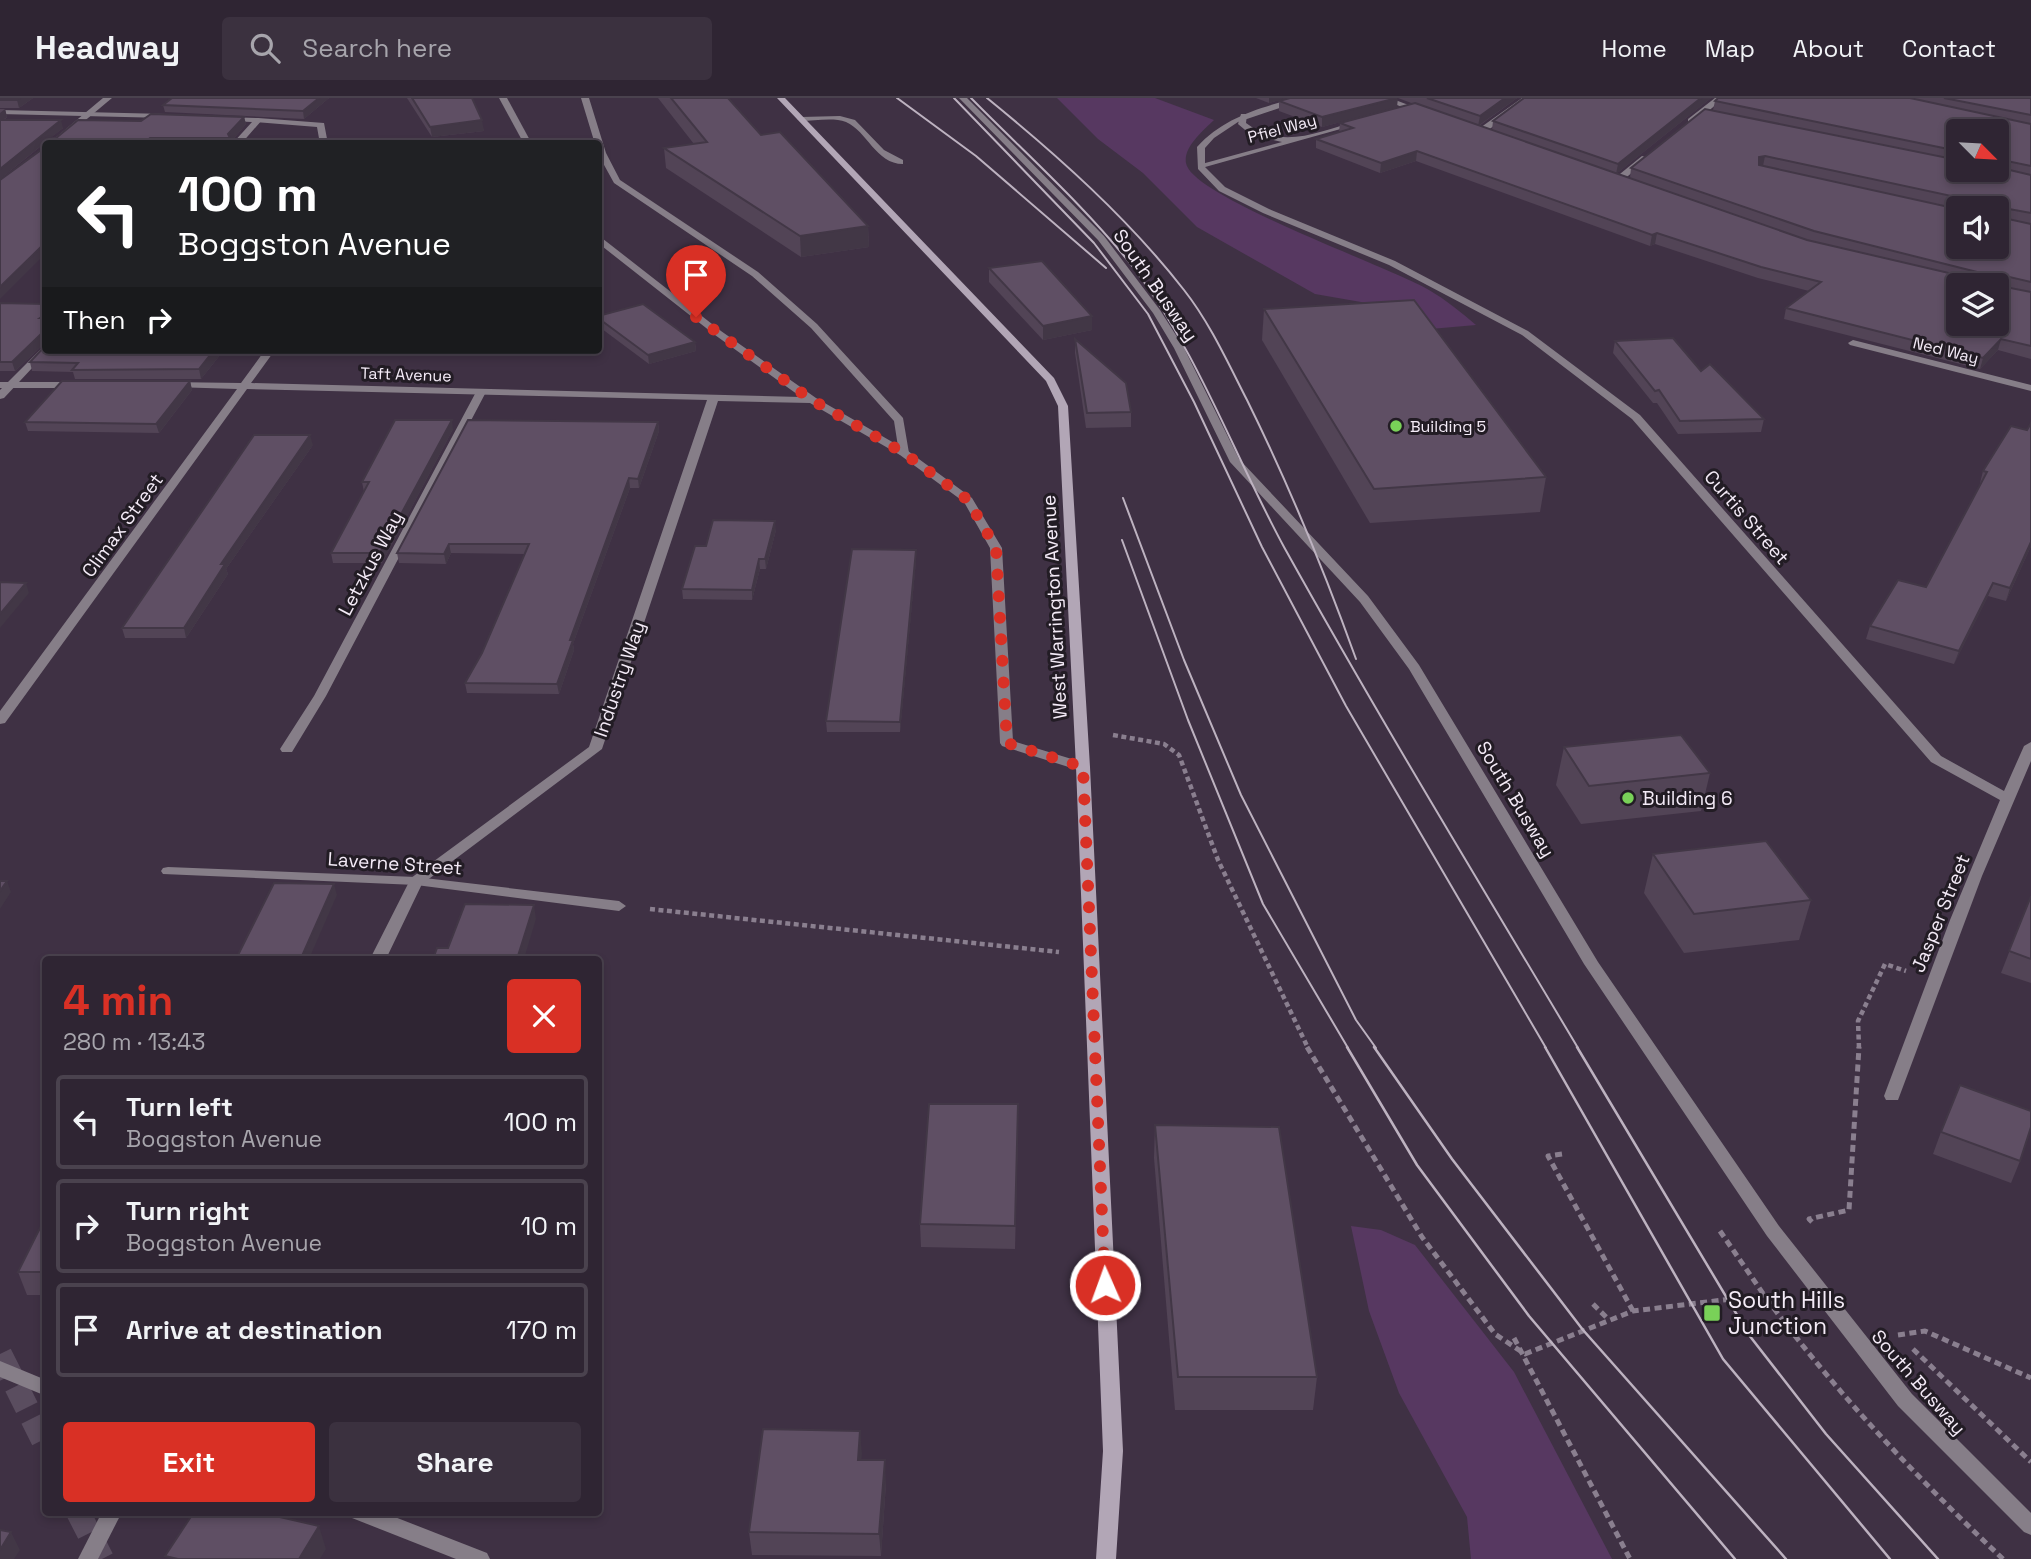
<!DOCTYPE html>
<meta charset="utf-8">
<style>
body{margin:0;font-family:"Space Grotesk",sans-serif;background:#3b313f;color:#f1f3f6;height:100vh;display:flex;flex-direction:column;font-size:26px;white-space:nowrap}
*{box-sizing:border-box;margin:0}
p{font-size:23px;color:#a7a5ac}
.icon{flex:none;width:38px;height:38px;fill:none;stroke:currentColor;stroke-width:2;stroke-linecap:round;stroke-linejoin:round}
.map{position:relative;flex:1;overflow:hidden}
.details{position:absolute;left:42px;top:858px;width:560px;height:560px;display:flex;flex-direction:column;background:#2f2533;border-radius:7px;box-shadow:0 4px 10px #0003,0 0 0 2px #4a424e}
.details>*{flex:none}
.banner{position:absolute;left:42px;top:42px;width:560px;height:214px;border-radius:7px;box-shadow:0 4px 10px #0003,0 0 0 2px #4a424e;background:#202124;color:#fff;overflow:hidden}
.needle{width:46px;rotate:114deg}
.tools{position:absolute;left:1946px;top:21px;display:grid;gap:14px}
.tools a{display:grid;place-items:center;width:63px;height:63px;border-radius:7px;background:#2f2533;box-shadow:0 4px 10px #0003,0 0 0 2px #4a424e;font-size:35px}
.pin{position:absolute;display:grid;place-items:center;width:60px;height:60px;color:#fff;margin:-72px -30px;border-radius:50% 50% 50% 0;rotate:-45deg;box-shadow:0 0 7px #0007}
.pin .icon{rotate:45deg}
.me{position:absolute;width:77px;margin:-38px;rotate:358deg;stroke-linejoin:round;filter:drop-shadow(0 0 5px #0008)}
.turn{display:flex;align-items:center;gap:24px;height:147px;padding:0 21px;font-size:32px}
.turn .icon{width:91px;height:91px;stroke-width:2.5}
.turn b{display:block;font-size:49px;line-height:60px}
.then{display:flex;align-items:center;height:66px;padding:0 21px;background:#0003;gap:14px;font-size:26px}
.round{display:grid;place-items:center;flex:none;width:74px;height:74px;border-radius:7px;background:#3b313f}
.summary{display:flex;align-items:center;justify-content:space-between;height:119px;padding:0 21px}
h1{font-size:42px;font-weight:800;line-height:52px;color:#d93025}
.button{display:flex;gap:14px;margin-top:auto;padding:14px 21px}
.button a{flex:1;height:80px;border-radius:7px;background:#d93025;color:#fff;font-size:28px;font-weight:800;line-height:80px;text-align:center}
.button a+a{background:#3b313f;color:#f1f3f6}
ul{padding:0;list-style:none}
li{display:flex;align-items:center;gap:21px;height:94px;margin:0 14px 10px;padding:0 7px;border:4px solid #4a424e;border-radius:7px}
li div{flex:1}
li b{display:block;font-size:26px}
li em{font-style:normal}
header{display:flex;align-items:center;gap:42px;box-sizing:border-box;height:98px;padding:0 35px;background:#2f2533;border-bottom:2px solid #4a424e}
header strong{font-size:33px}
nav{display:flex;gap:38px;margin-inline-start:auto;font-size:24px}
.search{width:490px;height:63px;background:#3b313f;display:flex;align-items:center;gap:18px;box-sizing:border-box;padding:0 24px;border-radius:7px;color:#a7a5ac;font-size:26px}
.map>svg:first-child{display:block}
</style>
<header>
<strong>Headway</strong>
<div class="search"><svg class="icon" aria-label="search" viewBox="0 0 24 24"><circle cx="10" cy="10" r="6"/><path d="M15 15l6 6"/></svg>Search here</div>
<nav><a>Home</a><a>Map</a><a>About</a><a>Contact</a></nav>
</header>
<div class="map">
<svg width="2031" height="1461" viewBox="0 0 2031 1461">
<rect width="100%" height="100%" fill="#3f3144"/>
<g fill="#573861">
<path d="M1057,0H1155L1214,22C1204,32 1183,49 1186,65C1191,99 1390,169 1429,192C1446,202 1461,214 1476,227L1419,232L1384,208L1315,196L1197,129L1143,75L1098,41Z"/>
<path d="M1351,1128L1381,1132L1415,1147L1514,1274L1612,1461H1471L1467,1419L1399,1295L1369,1213Z"/>
</g>
<g fill="none" stroke-linecap="round" stroke-linejoin="round">
<g stroke="#5a4d5f" stroke-width="24" stroke-dasharray="24 12" stroke-linecap="butt">
<path d="M0,1256L46,1348"/>
<path d="M78,1414L102,1461"/>
</g>
<g stroke="#8a7f8f" stroke-width="4.5" stroke-dasharray="5 3.5" stroke-linecap="butt">
<path d="M1113,637L1164,646L1179,657L1218,762L1308,950"/>
<path d="M650,811L1059,854"/>
<path d="M1859,950L1858,923L1885,866L1906,873"/>
</g>
<g stroke="#8a7f8f" stroke-width="5" stroke-dasharray="7 4.5" stroke-linecap="butt">
<path d="M1307,949L1422,1139L1495,1236L1525,1256L1633,1213L1764,1197C1835,1294 1916,1379 2003,1461"/>
<path d="M1562,1056L1548,1058L1633,1213"/>
<path d="M1812,1124L1809,1121L1849,1112L1859,949"/>
<path d="M1720,1133L1764,1197"/>
<path d="M1593,1206L1607,1220"/>
<path d="M1898,1237L1925,1233L2031,1280"/>
<path d="M1514,1240L1630,1461"/>
<path d="M1913,1251L2031,1364"/>
</g>
<g fill="#867e88" fill-rule="evenodd">
<path d="M581,0H589L606,55L620,82L758,174L817,226L903,320L909,355L908,357H900L899,355L894,323L811,230L752,178L614,85L598,56V46H595Z"/>
<path d="M959,0H967L1104,138L1160,212L1184,250L1239,361L1368,498L1419,567L1598,864L1779,1128L1912,1296L2031,1415V1437L2024,1434L1898,1308L1767,1138L1584,866L1409,571L1360,504L1230,364L1174,250L1153,215L1098,142Z"/>
<path d="M1522,0H1531L1483,36H1477V32Z"/>
<path d="M0,12L166,16L170,18L166,20L0,16Z"/>
<path d="M1241,16H1247L1246,25C1283,53 1318,33 1358,23L1362,25L1198,71V67L1282,44L1251,37L1238,26Z"/>
<path d="M840,18L855,22L884,52L903,62V66C876,66 867,33 846,24C833,19 814,23 801,23L797,21L801,19Z"/>
<path d="M225,19L258,20L262,22L241,46H232L252,24L228,23L224,21Z"/>
<path d="M46,246V252H49L4,300L0,301V292Z"/>
<path d="M481,291L486,294L326,598L292,654H282L280,651L314,598L476,294Z"/>
<path d="M168,769L416,779L619,803L626,808L619,813L416,787L163,776L161,773L163,770Z"/>
</g>
<g fill="#867e88" fill-rule="evenodd">
<path d="M103,0H112L57,46H48Z"/>
<path d="M499,0H507L532,46H524Z"/>
<path d="M1296,0H1309L1238,24L1214,40L1205,50V69L1225,89L1269,111L1395,163L1528,233L1640,317L1941,658L2004,693L2024,648L2031,644V663L1982,778L1898,1002H1886L1884,998L1950,822L2000,702L1931,664L1632,321L1522,237L1389,167L1263,115L1219,93L1198,71L1197,49C1223,20 1259,10 1296,0Z"/>
<path d="M1715,0H1724L1694,25H1688V21Z"/>
<path d="M258,20L324,25L328,46H320L317,29L255,24V20Z"/>
<path d="M1642,58L1649,60L1621,84H1615V80Z"/>
<path d="M598,137L721,233L816,300L908,353L972,400L1002,450L1013,643L1088,666L1090,669L1088,672H1078L1002,648L1000,645L990,450L964,404L900,357L810,305L718,303L602,651L422,786L386,861H370L411,780L589,649L707,302L247,291L5,625L0,626V613L237,291L173,289L169,288V284L241,285L265,252H275L251,285L801,299L715,237L598,145Z"/>
<path d="M1853,242L2031,287V293L1850,247L1848,245Z"/>
<path d="M0,284H76L81,287L76,290H0Z"/>
<path d="M0,1263L46,1282V1298L0,1279Z"/>
<path d="M102,1414H122L98,1461H78Z"/>
<path d="M349,1414H382L487,1455L490,1461H456L352,1420Z"/>
</g>
<path fill="#867e88" fill-rule="evenodd" d="M1379,0H1390L1427,14L1420,16Z"/>
<path fill="#b2a6b6" fill-rule="evenodd" d="M777,0H785L1054,280L1068,308L1090,669L1123,1353L1116,1461H1096L1103,1353L1076,669L1058,308L1046,283Z"/>
<g stroke="#bdb2c0" stroke-width="2">
<path d="M897,0L976,58L1106,170"/>
<path d="M954,0L1094,145L1148,216L1194,304L1262,449L1346,608L1546,950"/>
<path d="M971,0C1025,55 1085,108 1133,169C1198,254 1233,355 1284,449C1378,618 1479,784 1578,950"/>
<path d="M987,0C1057,57 1128,120 1184,192C1210,225 1228,265 1247,302C1289,387 1324,472 1356,561"/>
<path d="M1123,400L1184,562L1241,697L1356,922L1376,950"/>
<path d="M1122,442L1188,622L1263,806L1348,950"/>
</g>
<g stroke="#bdb2c0" stroke-width="2.5">
<path d="M1347,949L1417,1067L1529,1218L1735,1461"/>
<path d="M1374,949L1452,1061L1583,1232L1786,1461"/>
<path d="M1545,949L1723,1261L1890,1461"/>
<path d="M1577,949L1749,1237L1826,1336L1938,1461"/>
</g>
</g>
<g fill="#524456" fill-rule="evenodd">
<path d="M0,0H33L19,10H0Z"/>
<path d="M172,0H329L304,21L165,14L163,7Z"/>
<path d="M407,0H472L484,33L432,39Z"/>
<path d="M658,0H728L761,37L868,128L869,149L801,159L666,70L664,50L694,46Z"/>
<path d="M1256,0H1286L1269,5Z"/>
<path d="M1398,0H1517L1479,28L1492,32L1493,23L1524,0H1711L1616,76L1630,80L1631,70L1713,12L1715,3L1718,0H2031V261L1998,252L1980,271L1784,221L1786,210L1809,193L1758,180L1655,146L1650,148L1416,63L1380,75L1316,50V41L1339,34L1340,25L1414,6ZM1958,33H1997V72H1958Z"/>
<path d="M1279,3L1397,9L1322,29L1279,13Z"/>
<path d="M0,11H5L7,19L4,22L63,30L50,40L141,23L244,19L246,26L231,44V46H46V44L0,81Z"/>
<path d="M989,170L1092,218V232L1043,242L989,184Z"/>
<path d="M0,206H46V244L15,273H0Z"/>
<path d="M1264,211L1546,379L1540,414L1370,425L1262,242Z"/>
<path d="M598,218L695,244L696,253L649,266L598,228Z"/>
<path d="M1075,241L1131,314V329L1086,330L1075,255Z"/>
<path d="M1615,243L1764,321L1761,334L1678,336L1657,305H1653L1613,255Z"/>
<path d="M224,252L201,281H75L73,274L32,273L30,264Z"/>
<path d="M190,283L192,292L159,335L28,333L25,324Z"/>
<path d="M658,324L659,333L639,390H630L573,546L574,552L559,596L467,595L465,585L482,555L525,456L451,455L446,466L399,465L397,455Z"/>
<path d="M453,331L382,465H333L331,455L364,394L362,384Z"/>
<path d="M2027,332L2031,448L2006,503L1988,498L1954,566L1866,541L1870,528L1926,489L1981,386L1980,385L1983,373Z"/>
<path d="M313,347L226,471L228,476L186,540H125L122,530Z"/>
<path d="M776,432L766,471H760L752,502L683,501L682,491L706,448Z"/>
<path d="M916,462L900,634H827L826,623Z"/>
<path d="M1564,649L1710,675L1701,713L1581,726L1556,687Z"/>
<path d="M1653,756L1811,802L1799,842L1684,855L1644,795Z"/>
<path d="M2031,798V885L2001,875Z"/>
<path d="M1155,1027L1317,1279L1313,1312H1175L1154,1060Z"/>
<path d="M1018,1029L1015,1151L921,1149L920,1126Z"/>
<path d="M1941,1034L2020,1063L2011,1085L1933,1056Z"/>
<path d="M46,1122V1197H27L18,1174Z"/>
<path d="M860,1333L861,1362L886,1385L881,1458L752,1457L749,1434Z"/>
</g>
<g fill="#423746">
<path d="M20,0H33L19,10L17,2Z"/>
<path d="M319,0H329L304,21L303,13Z"/>
<path d="M1269,0H1286L1269,5Z"/>
<path d="M1398,0L1397,9L1322,29V19Z"/>
<path d="M1505,0H1517L1478,28L1480,18Z"/>
<path d="M1701,0H1711L1616,76L1618,66Z"/>
<path d="M5,11L7,19L0,24V15Z"/>
<path d="M244,19L246,26L231,44L228,36Z"/>
<path d="M61,22L63,30L0,81V71Z"/>
<path d="M482,22L484,33L432,39L430,29Z"/>
<path d="M150,40L152,46H144Z"/>
<path d="M1417,53L1416,63L1380,75L1381,65Z"/>
<path d="M1765,58L1763,68L1757,69L1759,59Z"/>
<path d="M868,128L869,149L801,159L800,138Z"/>
<path d="M1657,135L1655,146L1650,148L1652,137Z"/>
<path d="M46,144V155L0,201V189Z"/>
<path d="M1092,218V232L1043,242V228Z"/>
<path d="M43,234L46,244L15,273L12,264Z"/>
<path d="M2001,241L1998,252L1980,271L1983,260Z"/>
<path d="M695,244L696,253L649,266L648,257Z"/>
<path d="M214,252H224L201,281L199,271Z"/>
<path d="M190,283L192,292L159,335L156,326Z"/>
<path d="M452,322L453,331L382,465L380,455Z"/>
<path d="M658,324L659,333L639,390L638,381Z"/>
<path d="M310,337L313,347L226,471L228,476L186,540L184,530L221,466Z"/>
<path d="M629,380L630,390L573,546L574,552L559,596L557,586L570,542Z"/>
<path d="M775,423L776,432L766,471L765,461Z"/>
<path d="M2031,444V448L2006,503L2010,490Z"/>
<path d="M449,446L451,455L446,466L444,456Z"/>
<path d="M916,452V462L900,634V624Z"/>
<path d="M759,461L760,471L752,502V492Z"/>
<path d="M26,485L29,495L0,530V516Z"/>
<path d="M1993,485L1988,498L1954,566L1959,553Z"/>
<path d="M7,783L11,794L0,811V793Z"/>
<path d="M334,786L337,797L309,861H303L302,858Z"/>
<path d="M534,807L536,821L524,861H517Z"/>
<path d="M860,1333L862,1356L859,1385L858,1362Z"/>
<path d="M885,1362L886,1385L881,1458L879,1436Z"/>
<path d="M319,1428L326,1451L320,1461H299Z"/>
<path d="M11,1434L20,1452L14,1461H0V1452Z"/>
</g>
<g fill="#5f4f64" stroke="#423746" stroke-width="2" fill-rule="evenodd">
<path d="M0,0H20L17,2H0Z"/>
<path d="M172,0H319L303,13L163,7Z"/>
<path d="M412,0H472L482,22L430,29Z"/>
<path d="M671,0H728L761,37L780,34L868,128L800,138L664,50L707,44Z"/>
<path d="M1290,0H1397L1322,19L1279,3Z"/>
<path d="M1427,0H1505L1480,18Z"/>
<path d="M1524,0H1701L1618,66L1493,23Z"/>
<path d="M1718,0H1910L2031,26V68L1997,61V33H1958V53L1715,3Z"/>
<path d="M1944,0H2031V17Z"/>
<path d="M1415,5L1807,142L1966,179L1985,176L1814,133L1631,70L1705,11L1958,62V72H1997V69L2031,77V115L1998,109L1999,119L2031,126V184L2001,177L1998,179L2000,188L2031,194V248L2001,241L1983,260L1786,210L1821,184L1761,169L1657,135L1652,137L1417,53L1381,65L1316,41L1353,30L1340,25ZM1765,58L1961,100L1964,109L1961,110H1997V149H1958V111L1759,67V59ZM1958,187H1997V226H1958Z"/>
<path d="M151,16L244,19L228,36L230,40H150L144,46H46V41L56,40L78,22L141,23Z"/>
<path d="M0,22H61L0,71Z"/>
<path d="M46,47V144L0,189V82L45,49Z"/>
<path d="M1042,163L1092,218L1043,228L989,170Z"/>
<path d="M1414,202L1546,379L1374,391L1264,211Z"/>
<path d="M0,205L46,206V216L40,220H46V239L43,234L12,264H0Z"/>
<path d="M643,206L695,244L648,257L598,220V218Z"/>
<path d="M1673,240L1701,273L1710,266L1764,321L1680,323L1659,292L1655,293L1615,243Z"/>
<path d="M1075,241L1126,285L1131,314L1087,315Z"/>
<path d="M46,247V252H214L199,271L72,272L78,265L30,264Z"/>
<path d="M62,283H190L156,326L25,324Z"/>
<path d="M395,322H452L380,455H331L369,384H362Z"/>
<path d="M468,322L658,324L638,381L629,380L570,542H573L557,586L465,585L482,555L529,446H449L444,456L397,455Z"/>
<path d="M2031,325V444L2010,490L1993,485L1959,553L1870,528L1898,482L1926,489L1987,374L1983,373L2011,328L2027,332Z"/>
<path d="M254,337H310L221,466H225L184,530H122Z"/>
<path d="M713,422L775,423L765,461H759L752,492L682,491L695,448H706Z"/>
<path d="M852,451L916,452L900,624L826,623Z"/>
<path d="M0,484L26,485L0,516Z"/>
<path d="M1681,637L1710,675L1589,688L1564,649Z"/>
<path d="M1766,743L1811,802L1694,816L1653,756Z"/>
<path d="M0,783H7L0,793Z"/>
<path d="M274,785L334,786L302,858H298L297,861H236Z"/>
<path d="M2031,798V861L2009,853Z"/>
<path d="M465,806L534,807L517,861H433L437,850H448Z"/>
<path d="M1960,987L2031,1013V1029L2020,1063L1941,1034Z"/>
<path d="M929,1006H1018L1015,1128L920,1126Z"/>
<path d="M1155,1027L1279,1029L1317,1279H1178Z"/>
<path d="M44,1122H46V1174H18Z"/>
<path d="M763,1331L860,1333L858,1362H885L879,1436L749,1434Z"/>
<path d="M194,1414H258L319,1428L299,1461H178L165,1458Z"/>
<path d="M0,1432L11,1434L0,1452Z"/>
</g>
<g fill="none" stroke-linecap="round" stroke-linejoin="round">
<path stroke="#d93025" stroke-width="12" stroke-dasharray="0 21.6" d="M696,219L812,302L904,355L968,402L996,450L1007,645L1083,669L1105,1187"/>
</g>
<g fill="#79d158" stroke="#221c24" stroke-width="2.5">
<circle cx="1396" cy="328" r="7"/>
<circle cx="1628" cy="700" r="7"/>
<rect x="1703" y="1206" width="18" height="18" rx="3.5"/>
</g>
<g text-anchor="middle" stroke-width="6" stroke-linejoin="round" paint-order="stroke">
<g font-size="16" fill="#f4ebf7" stroke="#221c24">
<text transform="translate(1282 30) rotate(-15)" y="6">Pfiel Way</text>
<text transform="translate(1946 252) rotate(14)" y="6">Ned Way</text>
<text transform="translate(406 276) rotate(2)" y="6">Taft Avenue</text>
</g>
<g font-size="16" fill="#f4ebf7" stroke="#221c24" text-anchor="start">
<text x="1410" y="334">Building 5</text>
</g>
<g font-size="19" fill="#f4ebf7" stroke="#221c24">
<text transform="translate(1156 187) rotate(55)" y="7">South Busway</text>
<text transform="translate(1747 419) rotate(49)" y="7">Curtis Street</text>
<text transform="translate(122 427) rotate(-54)" y="7">Climax Street</text>
<text transform="translate(370 465) rotate(-62)" y="7">Letzkus Way</text>
<text transform="translate(1054 509) rotate(-93)" y="7">West Warrington Avenue</text>
<text transform="translate(619 581) rotate(-71)" y="7">Industry Way</text>
<text transform="translate(1516 701) rotate(59)" y="7">South Busway</text>
<text transform="translate(395 765) rotate(4)" y="7">Laverne Street</text>
<text transform="translate(1940 815) rotate(-68)" y="7">Jasper Street</text>
<text transform="translate(1919 1284) rotate(49)" y="7">South Busway</text>
</g>
<g font-size="19" fill="#f4ebf7" stroke="#221c24" text-anchor="start">
<text x="1642" y="707">Building 6</text>
</g>
<g font-size="23" fill="#f4ebf7" stroke="#221c24" text-anchor="start">
<text x="1728" y="1210">South Hills<tspan x="1728" dy="26">Junction</tspan></text>
</g>
</g>
</svg>
<div class="tools">
<a><svg class="needle" viewBox="-14 -14 28 28"><path d="M0-13l5 13h-10z" fill="#e53935"/><path d="M0 13l5-13h-10z" fill="#a7a5ac"/></svg></a>
<a><svg class="icon" aria-label="sound" viewBox="0 0 24 24"><path d="M4 9h4l5-4v14l-5-4H4zM17 9q2 3 0 6"/></svg></a>
<a><svg class="icon" aria-label="layers" viewBox="0 0 24 24"><path d="M12 4l9 5-9 5-9-5zM3 14l9 5 9-5"/></svg></a>
</div>
<div class="pin" style="left:696px;top:219px;background:#d93025"><svg class="icon" aria-label="arrive" viewBox="0 0 24 24"><path d="M6 21V4h12l-3 4 3 4H6"/></svg></div>
<svg class="me" style="left:1105px;top:1187px" viewBox="-20 -20 40 40"><circle r="17" fill="#d93025" stroke="#fff" stroke-width="3"/><path d="M0-11L8 9 0 5-8 9z" fill="#fff"/></svg>
<div class="banner">
<div class="turn"><svg class="icon" aria-label="left" viewBox="0 0 24 24"><path d="M17 20v-9H6M10 6l-5 5 5 5"/></svg><div><b>100 m</b>Boggston Avenue</div></div>
<div class="then">Then<svg class="icon" aria-label="right" viewBox="0 0 24 24"><path d="M7 20v-9h11M14 6l5 5-5 5"/></svg></div>
</div>
<section class="details">
<div class="summary"><div><h1>4 min</h1><p>280 m · 13:43</p></div><a class="round" style="background:#d93025;color:#fff"><svg class="icon" aria-label="close" viewBox="0 0 24 24"><path d="M6 6l12 12M18 6L6 18"/></svg></a></div>
<ul>
<li><svg class="icon" aria-label="left" viewBox="0 0 24 24"><path d="M17 20v-9H6M10 6l-5 5 5 5"/></svg><div><b>Turn left</b><p>Boggston Avenue</p></div><em>100 m</em></li>
<li><svg class="icon" aria-label="right" viewBox="0 0 24 24"><path d="M7 20v-9h11M14 6l5 5-5 5"/></svg><div><b>Turn right</b><p>Boggston Avenue</p></div><em>10 m</em></li>
<li><svg class="icon" aria-label="arrive" viewBox="0 0 24 24"><path d="M6 21V4h12l-3 4 3 4H6"/></svg><div><b>Arrive at destination</b></div><em>170 m</em></li>
</ul>
<div class="button"><a>Exit</a><a>Share</a></div>
</section>
</div>
